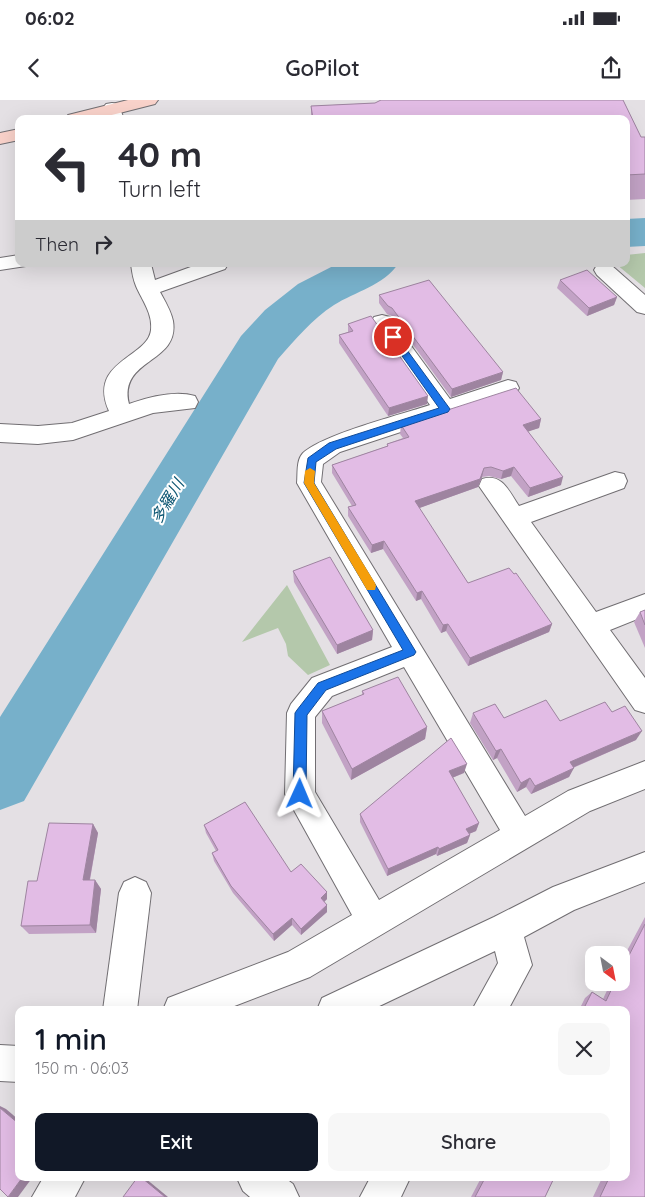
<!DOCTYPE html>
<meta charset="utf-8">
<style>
body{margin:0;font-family:Quicksand,"Noto Sans JP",sans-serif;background:#f7f7f7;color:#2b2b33;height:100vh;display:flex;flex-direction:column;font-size:19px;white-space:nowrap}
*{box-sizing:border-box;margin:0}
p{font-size:16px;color:#7c7c81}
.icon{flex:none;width:28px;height:28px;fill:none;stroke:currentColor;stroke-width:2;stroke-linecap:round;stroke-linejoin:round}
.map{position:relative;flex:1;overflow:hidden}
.drawer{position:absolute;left:15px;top:906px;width:615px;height:175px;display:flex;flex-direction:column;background:#fff;border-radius:10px;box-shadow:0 5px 20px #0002}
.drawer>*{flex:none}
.guide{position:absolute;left:15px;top:15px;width:615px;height:152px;border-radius:10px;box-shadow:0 5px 20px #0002;background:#fff;color:#2b2b33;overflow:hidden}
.needle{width:32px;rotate:148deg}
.buttons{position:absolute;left:585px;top:846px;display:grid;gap:10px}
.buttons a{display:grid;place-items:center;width:45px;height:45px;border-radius:10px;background:#fff;box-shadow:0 5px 20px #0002;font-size:25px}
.pin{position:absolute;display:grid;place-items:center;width:42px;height:42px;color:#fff;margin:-21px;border:2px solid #fff;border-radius:50%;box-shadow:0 1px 5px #0007}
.me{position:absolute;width:55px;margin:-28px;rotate:1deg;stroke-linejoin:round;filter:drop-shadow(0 0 4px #0008)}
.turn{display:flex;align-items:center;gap:18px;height:105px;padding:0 20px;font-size:22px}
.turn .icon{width:65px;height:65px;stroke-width:2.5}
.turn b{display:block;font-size:35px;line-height:42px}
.then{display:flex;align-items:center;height:48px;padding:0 20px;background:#0003;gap:10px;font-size:19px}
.round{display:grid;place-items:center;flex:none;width:52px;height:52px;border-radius:10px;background:#f7f7f7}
.headline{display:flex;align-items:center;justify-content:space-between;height:85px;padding:0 20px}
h1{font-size:30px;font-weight:600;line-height:38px;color:#111827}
.action{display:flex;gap:10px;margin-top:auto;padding:10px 20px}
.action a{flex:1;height:58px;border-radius:10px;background:#111827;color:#fff;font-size:20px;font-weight:600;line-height:58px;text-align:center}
.action a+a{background:#f7f7f7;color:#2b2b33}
.status{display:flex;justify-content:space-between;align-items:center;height:35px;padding:0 25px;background:#fff;direction:ltr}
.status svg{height:14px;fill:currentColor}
header{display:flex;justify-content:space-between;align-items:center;height:65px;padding:0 20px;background:#fff;font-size:22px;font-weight:600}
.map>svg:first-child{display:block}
</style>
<div class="status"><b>06:02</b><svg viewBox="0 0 49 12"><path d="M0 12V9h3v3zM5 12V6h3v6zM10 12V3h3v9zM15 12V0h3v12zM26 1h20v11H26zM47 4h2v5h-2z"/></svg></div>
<header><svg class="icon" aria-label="back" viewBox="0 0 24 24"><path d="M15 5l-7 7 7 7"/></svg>GoPilot<svg class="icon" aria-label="share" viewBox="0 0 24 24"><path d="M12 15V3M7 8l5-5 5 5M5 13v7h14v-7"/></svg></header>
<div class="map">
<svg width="645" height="1097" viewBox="0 0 645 1097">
<rect width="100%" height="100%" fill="#e4e0e4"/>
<g fill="#b4c8ab">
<path d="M645,153V188L616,164H626V155Z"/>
<path d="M287,485L330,565L308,575L288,556L286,544L278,528L242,542Z"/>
</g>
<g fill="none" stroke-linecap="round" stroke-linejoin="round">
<g fill="#77b0ca" fill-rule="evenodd">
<path d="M645,118V146L626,147V119Z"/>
<path d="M337,164H398C384,185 355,192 334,205C312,219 295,240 278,259L24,701L0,710V617L241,236L265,210L298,184Z"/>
</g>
<g stroke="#716e72" stroke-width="2">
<g id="street">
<path d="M112,3L118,4L124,19H106L103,8L106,4Z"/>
<path d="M19,155V164H27L26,166L0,170V158Z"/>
<path d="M131,164H151L155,180L199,164H228L225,169L160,192C165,201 171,211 173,221C180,264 118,258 129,304C149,297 174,290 195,296L198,302L195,308L153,313L73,340L38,344L0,342V324L38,326L72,323L109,311C87,261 148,258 151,230C153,214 142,200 136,186C133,179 132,172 131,164Z"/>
<path d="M605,164L611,165L645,195V214L637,212L597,175L594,170L597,165Z"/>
<path d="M382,215L390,217L450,299L508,280L516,282L519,288L516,294L340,352L323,364L321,382L525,716L568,691L645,661V689L590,711L310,877L224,910H163L168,898L288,852L352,815L285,694L287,613L291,604L312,578L392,547L297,383C298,374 296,360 303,353C324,334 400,315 430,305L371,222L374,217ZM404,567L500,730L379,800L315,692V617L332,596Z"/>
<path d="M615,372L624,374L627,381L624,388L531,422L596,512L645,494V516L610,530L645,578V613L635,610L479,386L482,379C503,373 509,392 519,406Z"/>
<path d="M645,752V782L574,810L524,837L532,865L508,910H472L498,863L495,851L371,910H317L322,898L494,817L553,787Z"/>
<path d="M135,777L146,782L151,793L137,910H103L119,793L124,782Z"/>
<path d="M0,945L19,946V982L0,981Z"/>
<path d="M43,1078H85L75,1097H32Z"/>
<path d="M237,1078H285L293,1084L299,1097H250L243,1091Z"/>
<path d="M370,1078H410L401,1097H360Z"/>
</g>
</g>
<g stroke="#716e72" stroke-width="2">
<g id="secondary">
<path d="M128,0H158L155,4L96,19H65L68,15Z"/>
<path d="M19,29V40L0,44V33Z"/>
</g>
</g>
<use href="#street" fill="#fff" fill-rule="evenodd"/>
<use href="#secondary" fill="#f9d2ca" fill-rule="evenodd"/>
</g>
<g fill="#c2a2c5">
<path d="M381,0H623L641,37H645V99L626,100V19H311V6L375,3Z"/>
<path d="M560,180L617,197L614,205L587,216L557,188Z"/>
<path d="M379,195L503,272L501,280L451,297L392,216L387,214L379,203Z"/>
<path d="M348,224L427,304L388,316L339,243V235L348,232Z"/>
<path d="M541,319L539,328L528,331L561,385L528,397L511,376L501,379L489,376L482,377L478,387L419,408L468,483L552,524L549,532L468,566L446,531L441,533L421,499L416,501L383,449L371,453L348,416V407L352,406L332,373V365L387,346V344L403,338L400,334L401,325Z"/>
<path d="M293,471L373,530L372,540L337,554L294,482Z"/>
<path d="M645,510V548L634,522L640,512Z"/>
<path d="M362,591L427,627L425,639L351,680L322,623V611L362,595Z"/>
<path d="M612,612L636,640L573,668L569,677L531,694L526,687L517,692L497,658L493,660L470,623L473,613L504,618L560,621Z"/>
<path d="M464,673L452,677L479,723L476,731L469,734L470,735L467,743L437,756L436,754L387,776L360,722V714Z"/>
<path d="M93,724L98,733L90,780H95L101,789L96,833L29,834L21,826L37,781Z"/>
<path d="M204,725L327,792V799L324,802L327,805V812L301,835L292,825L274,841L233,793L214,761L212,753L216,751L206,733Z"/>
<path d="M645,817V1097H593L602,1078H626V910H579L585,898L592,892L603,899L611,882H621V862Z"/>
<path d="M481,1078H554L545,1097H471Z"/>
</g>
<g fill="#9e84a0">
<path d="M617,197L614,205L587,216L589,208Z"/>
<path d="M503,272L501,280L451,297L452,289Z"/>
<path d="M428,296L427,304L388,316L389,308Z"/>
<path d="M541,319L539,328L521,334L523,325Z"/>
<path d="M514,367L511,376L501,379L503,371Z"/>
<path d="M484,368L482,377L478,387L414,410L415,401Z"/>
<path d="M563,377L561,385L528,397L530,388Z"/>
<path d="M384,441L383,449L371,453L372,445Z"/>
<path d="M422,491L421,499L416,501L417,493Z"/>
<path d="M448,524L446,531L441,533L443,525Z"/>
<path d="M552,524L549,532L468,566L470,558Z"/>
<path d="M373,530L372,540L337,554V545Z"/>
<path d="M427,627L425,639L351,680L352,669Z"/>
<path d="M642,631L636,640L565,671L570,662Z"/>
<path d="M501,649L497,658L493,660L496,651Z"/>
<path d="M467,664L464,673L447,680L449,671Z"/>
<path d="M574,668L569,677L531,694L535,686Z"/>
<path d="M530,678L526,687L517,692L521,683Z"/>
<path d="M479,723L476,731L464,736L466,729Z"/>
<path d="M93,724L98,733L88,789L83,780Z"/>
<path d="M470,735L467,743L437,756L439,749Z"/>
<path d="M438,747L436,754L387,776L388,769Z"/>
<path d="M95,780L101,789L96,833L90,825Z"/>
<path d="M327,792V799L321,805V798Z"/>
<path d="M327,805V812L301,835V829Z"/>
<path d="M292,818V825L274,841L273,834Z"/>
<path d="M0,1006L6,1009L19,1020V1024L0,1008Z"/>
<path d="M22,1078H32L18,1097H8Z"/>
<path d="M142,1078H145L168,1097H165Z"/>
</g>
<g fill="#e2bce5" stroke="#9e84a0">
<path d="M381,0H623L641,37H645V74L626,75V19H313L311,6L375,3Z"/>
<path d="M587,170L617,197L589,208L560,180Z"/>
<path d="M429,180L503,272L452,289L392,208L388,206L379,195Z"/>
<path d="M371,216L428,296L389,308L339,235L353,231L348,224Z"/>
<path d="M516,288L541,319L523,325L563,377L530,388L514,367L503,371L491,367L484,368L480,379L415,401L468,483L509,468L514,474L516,473L552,524L470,558L448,524L443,525L422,491L417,493L384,441L372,445L348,407L356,405L332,365L388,346L387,344L409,337L401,325Z"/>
<path d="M330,457L373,530L337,545L293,471Z"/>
<path d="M645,510V525L640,512Z"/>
<path d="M398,577L427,627L352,669L322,611L364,594L362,591Z"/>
<path d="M546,600L560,621L605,602L612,612L625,606L642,631L570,662L574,668L535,686L530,678L521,683L501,649L496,651L473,613L495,604L504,618Z"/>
<path d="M451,638L467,664L449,671L479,723L466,729L470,735L439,749L438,747L388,769L360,714Z"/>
<path d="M245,702L291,772L301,764L327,792L321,798L327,805L301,829L292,818L273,834L231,786L212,753L218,750L204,725Z"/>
<path d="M49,723L93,724L83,780H95L90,825L21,826L28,781H37Z"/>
<path d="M645,824V1097H600L609,1078H626V910H583L592,892L606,901L615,882H621V871Z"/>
<path d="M0,1008L19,1024V1078H22L8,1097L0,1089Z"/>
<path d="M137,1078H142L165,1097H123Z"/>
<path d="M485,1078H554L545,1097H475Z"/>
</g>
<path fill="#1a73e8" stroke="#114b97" d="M393,234L396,235L450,309L448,312L336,349L316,362L314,383L416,552L414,555L326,590L307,615L306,694L304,698L300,699L295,698L293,694L295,613L297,610L318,583L403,550L304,383L308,358L329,343L439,308L390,239L388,237Z"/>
<path fill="#f59e0b" d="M310,368L315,371L314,383L375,483L376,486L375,490H367L304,383L305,371Z"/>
<g text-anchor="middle" stroke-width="4" stroke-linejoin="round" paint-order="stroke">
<g font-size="16" font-style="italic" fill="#0f5874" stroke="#fff">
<text transform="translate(167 401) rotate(-59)" y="6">多羅川</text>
</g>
</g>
</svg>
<div class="buttons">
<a><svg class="needle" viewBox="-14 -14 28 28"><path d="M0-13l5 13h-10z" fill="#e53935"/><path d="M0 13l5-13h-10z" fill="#7c7c81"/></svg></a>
</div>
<div class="pin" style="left:393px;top:237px;background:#d93025"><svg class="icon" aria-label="arrive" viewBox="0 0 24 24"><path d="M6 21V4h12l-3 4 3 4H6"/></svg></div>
<svg class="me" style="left:300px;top:694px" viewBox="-20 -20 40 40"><path d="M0-17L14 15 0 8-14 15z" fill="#1a73e8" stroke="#fff" stroke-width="4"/></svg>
<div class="guide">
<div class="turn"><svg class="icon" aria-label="left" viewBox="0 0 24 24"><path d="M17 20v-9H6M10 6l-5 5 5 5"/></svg><div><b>40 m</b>Turn left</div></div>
<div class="then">Then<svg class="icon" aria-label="right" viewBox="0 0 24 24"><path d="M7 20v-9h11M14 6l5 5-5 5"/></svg></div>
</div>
<section class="drawer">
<div class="headline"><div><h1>1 min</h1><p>150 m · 06:03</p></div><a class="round"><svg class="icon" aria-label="close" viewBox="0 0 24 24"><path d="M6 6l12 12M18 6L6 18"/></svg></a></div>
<div class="action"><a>Exit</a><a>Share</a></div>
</section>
</div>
